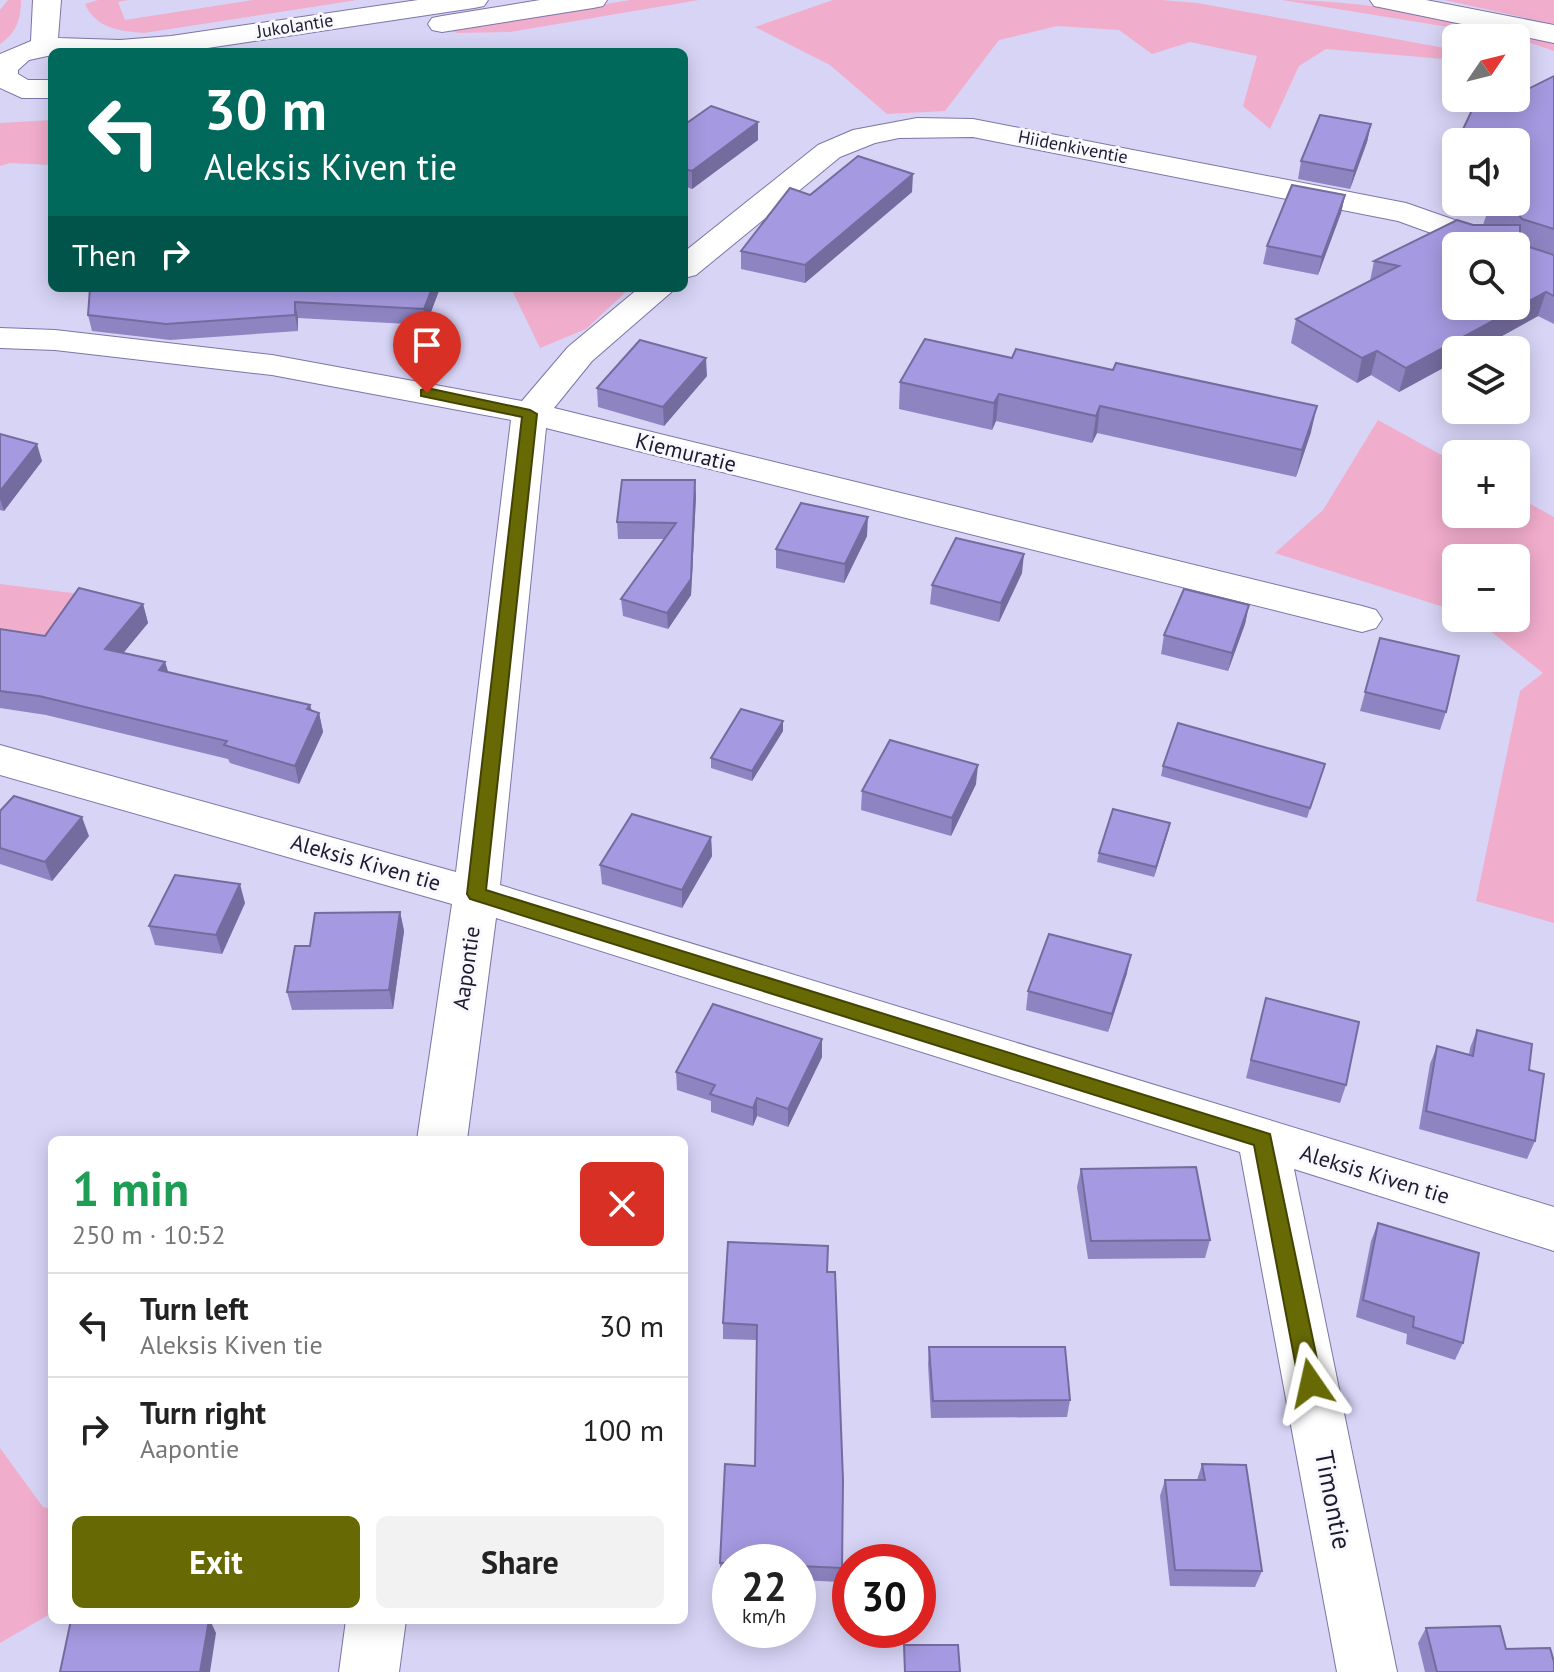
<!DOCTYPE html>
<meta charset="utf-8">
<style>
body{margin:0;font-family:"PT Sans",sans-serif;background:#f2f2f2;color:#222;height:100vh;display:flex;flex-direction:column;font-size:30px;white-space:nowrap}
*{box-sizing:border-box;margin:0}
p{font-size:26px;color:#767676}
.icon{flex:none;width:44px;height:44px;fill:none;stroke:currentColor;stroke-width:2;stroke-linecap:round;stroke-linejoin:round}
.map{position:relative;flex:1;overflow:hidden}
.side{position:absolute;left:48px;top:1136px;width:640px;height:488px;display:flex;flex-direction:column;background:#fff;border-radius:12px;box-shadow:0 4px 20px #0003}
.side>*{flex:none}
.guide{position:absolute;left:48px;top:48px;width:640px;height:244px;border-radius:12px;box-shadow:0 4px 20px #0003;background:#00695c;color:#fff;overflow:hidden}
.needle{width:52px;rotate:55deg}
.controls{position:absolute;left:1442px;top:24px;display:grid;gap:16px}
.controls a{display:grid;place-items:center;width:88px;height:88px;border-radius:12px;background:#fff;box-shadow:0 4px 20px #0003;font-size:40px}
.speed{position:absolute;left:712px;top:1544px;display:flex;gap:16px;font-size:40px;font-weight:700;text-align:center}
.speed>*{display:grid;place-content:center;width:104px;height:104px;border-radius:50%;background:#fff;box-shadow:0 4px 20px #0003;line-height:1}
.speed small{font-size:20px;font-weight:400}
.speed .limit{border:12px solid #d22;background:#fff;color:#111}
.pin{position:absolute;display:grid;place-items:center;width:68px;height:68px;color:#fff;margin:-82px -34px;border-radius:50% 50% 50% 0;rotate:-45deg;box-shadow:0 0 8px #0007}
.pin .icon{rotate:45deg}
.me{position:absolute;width:88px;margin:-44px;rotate:349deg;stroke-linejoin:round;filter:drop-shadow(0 0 6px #0008)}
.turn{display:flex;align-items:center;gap:28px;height:168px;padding:0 24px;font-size:36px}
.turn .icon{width:104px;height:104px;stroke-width:2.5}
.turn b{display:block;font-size:56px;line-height:68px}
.then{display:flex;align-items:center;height:76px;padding:0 24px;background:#0003;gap:16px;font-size:30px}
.round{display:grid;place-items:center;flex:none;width:84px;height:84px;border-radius:12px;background:#f2f2f2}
.overview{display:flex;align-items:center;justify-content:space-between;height:136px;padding:0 24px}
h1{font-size:48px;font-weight:700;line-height:60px;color:#1e9e55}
.button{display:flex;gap:16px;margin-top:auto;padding:16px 24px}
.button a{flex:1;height:92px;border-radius:12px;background:#676905;color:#fff;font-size:32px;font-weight:700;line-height:92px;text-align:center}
.button a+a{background:#f2f2f2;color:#222}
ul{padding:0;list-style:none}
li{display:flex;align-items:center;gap:24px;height:104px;padding:0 24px;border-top:2px solid #e0e0e0}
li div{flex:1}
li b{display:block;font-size:30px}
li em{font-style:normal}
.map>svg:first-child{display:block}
</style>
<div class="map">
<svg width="1554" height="1672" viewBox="0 0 1554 1672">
<rect width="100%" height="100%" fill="#d7d4f6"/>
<g fill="#f1adcc">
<path d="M8,0H21C21,20 16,33 0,44V10Z"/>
<path d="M98,0H128L118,2L125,20L253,0H357L144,33C121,31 96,29 85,4Z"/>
<path d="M630,0H699L510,32L457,33L449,30Z"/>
<path d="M833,0H1162L1197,3L1456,50V60L1326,49L1299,66L1270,129L1243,106L1257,56L1190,42L1152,54L1119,30L1057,26L999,40L945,111L887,114L830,65L755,27Z"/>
<path d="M1282,0C1373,0 1466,21 1554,44V51L1516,38Z"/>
<path d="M1444,0H1554V24Z"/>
<path d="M52,120V165L10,163L0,166V123Z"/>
<path d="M511,288H630L586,329L540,348Z"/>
<path d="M1378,420L1456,463V514H1516V496L1554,517V923L1476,901L1520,691L1543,673L1474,618H1516V558H1456V611L1275,553L1323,510Z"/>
<path d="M0,584L128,600L95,639L0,638Z"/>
<path d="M0,1448L43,1507L52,1509V1613L0,1643Z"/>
</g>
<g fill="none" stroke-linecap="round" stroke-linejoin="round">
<g stroke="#7c75a8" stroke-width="2">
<g id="minor">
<path d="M33,0H61L58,38L120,40L171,36L418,0H488L484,6L474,8L181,52H52V55L29,60L18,70V74L28,80H52V98H22L0,88V54L31,41Z"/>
<path d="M540,0H607L603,6L593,8L442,32L432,30L428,24L432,18L442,16Z"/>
<path d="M1370,0H1426L1554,25V43L1384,8L1374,6Z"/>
<path d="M917,118L973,119L1406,203L1509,239L1514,246H1467L1398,221L973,137L899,138L875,143L840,157L696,275L684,278V252L818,145L853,130Z"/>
<path d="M639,288H676L592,361L554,408L1362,606L1376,610L1382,619L1376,628L1362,632L546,428L500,885L1554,1207V1251L1294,1169L1397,1672H1337L1240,1152L496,918L467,1140H417L452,904L0,775V745L456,872L511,420L272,375L55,350L0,348V328L55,330L272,355L522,401L568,347Z"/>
<path d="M346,1620H406L399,1672H339Z"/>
</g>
</g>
<use href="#minor" fill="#fff" fill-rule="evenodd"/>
</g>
<g fill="#8e84c2">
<path d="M1554,76V324L1538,316L1399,392L1371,375L1357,383L1291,343L1296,319L1370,281L1374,261L1473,225H1483L1487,213L1482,211L1484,202H1516V142L1484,111Z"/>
<path d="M1371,124L1367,142L1350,189L1298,179L1301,161Z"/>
<path d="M684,125L758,140L692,189L684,186Z"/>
<path d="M1456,143V184L1443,181L1449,158Z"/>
<path d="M912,192L805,283L741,269V251L810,195Z"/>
<path d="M1345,195L1341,213L1318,275L1263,264L1267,246Z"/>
<path d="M90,288H440L426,325L298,318V331L170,340L92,331L88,315Z"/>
<path d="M707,376L664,426L598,407L597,388Z"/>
<path d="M900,382L1311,432L1296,477L1097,433L1092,443L996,421L992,430L899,409Z"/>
<path d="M0,434L42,461L4,511L0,510Z"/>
<path d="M696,496L691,595L668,629L623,616L621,599L664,539H618L617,522Z"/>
<path d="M867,536L844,583L776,568V549Z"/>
<path d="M1022,573L999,622L930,604L932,585Z"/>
<path d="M143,604L148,623L123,653L165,662L168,672L310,705L312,711L319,713L323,732L299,784L230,763L228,759L46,715L0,708V629L45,636Z"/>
<path d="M1249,605L1245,624L1228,671L1161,654L1164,635Z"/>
<path d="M1380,638L1446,712L1440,730L1360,711Z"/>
<path d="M783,721V731L752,781L711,768V758Z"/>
<path d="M1325,764L1307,818L1161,776L1163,766Z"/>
<path d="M976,784L951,836L861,810L862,791Z"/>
<path d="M0,811L89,836L52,881L0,864Z"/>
<path d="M1170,823L1154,877L1097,862L1099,853Z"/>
<path d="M711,837L712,856L682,908L602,884L600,865Z"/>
<path d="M245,903L222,954L155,945L149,926Z"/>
<path d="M400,912L404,931L393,1009L292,1010L287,992L310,946Z"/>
<path d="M1127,973L1108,1032L1026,1010L1028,991Z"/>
<path d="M1266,998L1346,1085L1340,1103L1246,1078Z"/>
<path d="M1477,1030L1529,1070L1535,1141L1527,1159L1419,1129L1430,1064L1437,1046L1469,1054L1470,1048Z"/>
<path d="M822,1057L788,1127L757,1116L753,1126L711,1112V1101L677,1090L676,1072Z"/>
<path d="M1081,1169L1210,1240L1205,1258L1088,1259L1077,1187Z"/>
<path d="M1378,1223L1463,1343L1455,1360L1406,1344L1407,1334L1356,1317L1371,1241Z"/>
<path d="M827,1272L842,1568L841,1582L798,1580V1562H730V1577H720V1563L755,1466L757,1340L723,1339V1323Z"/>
<path d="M929,1347L1070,1400L1067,1417L931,1418L928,1364Z"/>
<path d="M1202,1464L1262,1571L1255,1587L1170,1586L1160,1496L1165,1480H1197Z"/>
<path d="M1426,1628L1506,1649L1554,1672H1425L1418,1643Z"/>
</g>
<g fill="#746c9e">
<path d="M758,122V140L692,189V171Z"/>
<path d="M1371,124L1367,142L1350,189L1354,171Z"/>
<path d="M913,174L912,192L805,283V265Z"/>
<path d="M1345,195L1341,213L1318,275L1322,257Z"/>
<path d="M432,288H440L426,325L424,309Z"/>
<path d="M1546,292L1538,316L1477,350H1456V361L1399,392L1406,368Z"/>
<path d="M295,302L298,318V331L295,315Z"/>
<path d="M1377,351L1371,375L1357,383L1362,358Z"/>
<path d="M706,358L707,376L664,426L663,407Z"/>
<path d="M999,394L996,421L992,430L994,403Z"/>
<path d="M1100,406L1097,433L1092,443L1096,416Z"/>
<path d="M1317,406L1311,432L1296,477L1302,450Z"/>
<path d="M37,444L42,461L4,511L0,499V491Z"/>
<path d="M695,480L696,496L691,595L668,629L667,613Z"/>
<path d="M868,517L867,536L844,583L845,564Z"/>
<path d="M1024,554L1022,573L999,622L1001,603Z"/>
<path d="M143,604L148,623L111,668L105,649Z"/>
<path d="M1249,605L1245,624L1228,671L1232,653Z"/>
<path d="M165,662L171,681L159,670Z"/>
<path d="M310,705L314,723L319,713L323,732L299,784L295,766L307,709Z"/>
<path d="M783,721V731L752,781V771Z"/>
<path d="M978,765L976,784L951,836L952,818Z"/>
<path d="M82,817L89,836L52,881L45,862Z"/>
<path d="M1170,823L1168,832L1154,877L1156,867Z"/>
<path d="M711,837L712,856L682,908V890Z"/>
<path d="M240,884L245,903L222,954L216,935Z"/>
<path d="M400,912L404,931L393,1009L389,990Z"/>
<path d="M1131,955L1127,973L1108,1032L1112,1014Z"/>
<path d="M822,1039V1057L788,1127V1109Z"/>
<path d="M757,1098V1116L753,1126V1108Z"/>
<path d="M209,1620H210L216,1633L210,1672H200Z"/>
</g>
<g fill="#a59ae1" stroke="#746c9e" stroke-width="2" fill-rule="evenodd">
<path d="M1554,76V229L1522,219L1517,213L1489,203L1492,202H1516V142H1457L1473,108L1484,111L1510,98H1516V95Z"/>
<path d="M711,106L758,122L692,171L684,169V125Z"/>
<path d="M1320,115L1371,124L1354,171L1301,161Z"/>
<path d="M1456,143V159L1449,158Z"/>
<path d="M858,156L913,174L805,265L741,251L790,188L810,195Z"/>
<path d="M1292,185L1345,195L1322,257L1267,246Z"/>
<path d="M1457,220L1473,225H1520V244L1554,255V296L1546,292L1406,368L1377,351L1362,358L1296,319L1399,266L1374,261ZM1456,246H1516V306H1456Z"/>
<path d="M90,288H432L424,309L295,302V315L166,324L88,315Z"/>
<path d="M925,339L1012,358L1016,349L1113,370L1116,363L1317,406L1302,450L1100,406L1096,416L999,394L994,403L900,382Z"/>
<path d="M640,340L706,358L663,407L597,388Z"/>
<path d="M0,434L37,444L0,491Z"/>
<path d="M622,480H695L691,579L667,613L621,599L676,523L617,522Z"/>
<path d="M801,503L868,517L845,564L776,549Z"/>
<path d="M956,538L1024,554L1001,603L932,585Z"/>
<path d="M79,588L143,604L105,649L165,662L159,670L310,705L307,709L319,713L295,766L224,745L227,741L39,696L0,691V629L45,636Z"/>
<path d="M1184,589L1249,605L1232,653L1164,635Z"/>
<path d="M1380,638L1459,656L1446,712L1365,692Z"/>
<path d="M741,709L783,721L752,771L711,758Z"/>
<path d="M1178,723L1325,764L1310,808L1163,766Z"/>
<path d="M890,740L978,765L952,818L862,791Z"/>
<path d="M14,796L82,817L45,862L0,848V811Z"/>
<path d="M1113,809L1170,823L1156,867L1099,853Z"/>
<path d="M632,814L711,837L682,890L600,865Z"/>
<path d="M175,875L240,884L216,935L149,926Z"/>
<path d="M400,912L389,990L287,992L295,946H310L315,913Z"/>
<path d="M1049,934L1131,955L1112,1014L1028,991Z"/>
<path d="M1266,998L1359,1022L1346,1085L1251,1060Z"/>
<path d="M713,1004L822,1039L788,1109L757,1098L753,1108L710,1094L715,1085L676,1072Z"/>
<path d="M1477,1030L1532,1044L1529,1070L1544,1074L1535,1141L1426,1111L1437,1046L1473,1056Z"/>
<path d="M1196,1167L1210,1240L1091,1241L1081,1169Z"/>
<path d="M1378,1223L1479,1253L1463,1343L1413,1327L1414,1317L1363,1300Z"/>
<path d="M728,1242L828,1246L827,1272H835L843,1480L842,1568L798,1566V1562L720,1563L725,1464L755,1466L757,1325L723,1323Z"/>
<path d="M929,1347H1065L1070,1400L933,1401Z"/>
<path d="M1202,1464L1246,1465L1262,1571L1175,1570L1165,1480H1205Z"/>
<path d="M71,1620H209L200,1672H60Z"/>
<path d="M1500,1626L1506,1649L1550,1648L1554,1662V1672H1437L1426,1628Z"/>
<path d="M904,1645H958L960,1672H905Z"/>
</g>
<path fill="#676905" stroke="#434403" stroke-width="2" d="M427,388L530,410L537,414L486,890L1270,1134L1322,1383L1319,1390L1311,1393L1303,1390L1299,1383L1254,1145L470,899L467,894L522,417L421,396V390Z"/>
<g text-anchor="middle" stroke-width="6" stroke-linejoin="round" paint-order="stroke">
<g font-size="18" fill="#1e1b2f" stroke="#f9f8fe">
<text transform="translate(295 26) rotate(-9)" y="6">Jukolantie</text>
<text transform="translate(1073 147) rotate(11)" y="6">Hiidenkiventie</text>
</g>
<g font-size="22" fill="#1e1b2f" stroke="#f9f8fe">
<text transform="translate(686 452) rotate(14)" y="8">Kiemuratie</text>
<text transform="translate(366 862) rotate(16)" y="8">Aleksis Kiven tie</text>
<text transform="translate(466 968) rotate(-82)" y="8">Aapontie</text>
<text transform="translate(1375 1174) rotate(17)" y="8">Aleksis Kiven tie</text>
</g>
<g font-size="26" fill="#1e1b2f" stroke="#f9f8fe">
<text transform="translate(1333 1500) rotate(79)" y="9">Timontie</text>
</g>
</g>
</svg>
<div class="controls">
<a><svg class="needle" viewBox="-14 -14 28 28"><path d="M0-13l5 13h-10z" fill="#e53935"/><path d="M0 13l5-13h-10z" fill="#767676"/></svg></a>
<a><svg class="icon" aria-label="sound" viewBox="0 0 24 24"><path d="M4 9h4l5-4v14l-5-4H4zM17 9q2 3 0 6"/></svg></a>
<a><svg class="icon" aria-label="search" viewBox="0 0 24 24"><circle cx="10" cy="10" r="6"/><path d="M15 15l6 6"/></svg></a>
<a><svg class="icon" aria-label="layers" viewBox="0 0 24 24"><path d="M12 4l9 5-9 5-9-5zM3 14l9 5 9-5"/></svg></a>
<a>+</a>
<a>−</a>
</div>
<div class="speed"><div>22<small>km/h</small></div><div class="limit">30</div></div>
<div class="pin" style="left:427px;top:393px;background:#d93025"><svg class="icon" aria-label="arrive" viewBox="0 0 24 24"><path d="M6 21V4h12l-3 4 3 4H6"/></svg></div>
<svg class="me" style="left:1311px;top:1383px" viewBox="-20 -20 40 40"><path d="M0-17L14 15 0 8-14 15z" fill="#676905" stroke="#fff" stroke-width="4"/></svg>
<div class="guide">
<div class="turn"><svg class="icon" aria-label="left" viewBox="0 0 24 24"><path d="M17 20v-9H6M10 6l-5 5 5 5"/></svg><div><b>30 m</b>Aleksis Kiven tie</div></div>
<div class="then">Then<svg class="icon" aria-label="right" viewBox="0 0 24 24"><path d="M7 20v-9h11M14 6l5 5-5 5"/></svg></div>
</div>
<section class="side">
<div class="overview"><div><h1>1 min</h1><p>250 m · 10:52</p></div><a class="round" style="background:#d93025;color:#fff"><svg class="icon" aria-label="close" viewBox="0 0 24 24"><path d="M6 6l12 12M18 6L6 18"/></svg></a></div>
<ul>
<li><svg class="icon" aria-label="left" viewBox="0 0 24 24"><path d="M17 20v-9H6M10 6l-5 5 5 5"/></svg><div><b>Turn left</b><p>Aleksis Kiven tie</p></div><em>30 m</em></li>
<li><svg class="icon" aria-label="right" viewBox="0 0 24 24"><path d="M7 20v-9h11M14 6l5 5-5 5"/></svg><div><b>Turn right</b><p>Aapontie</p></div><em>100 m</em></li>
</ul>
<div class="button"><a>Exit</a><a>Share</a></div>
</section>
</div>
